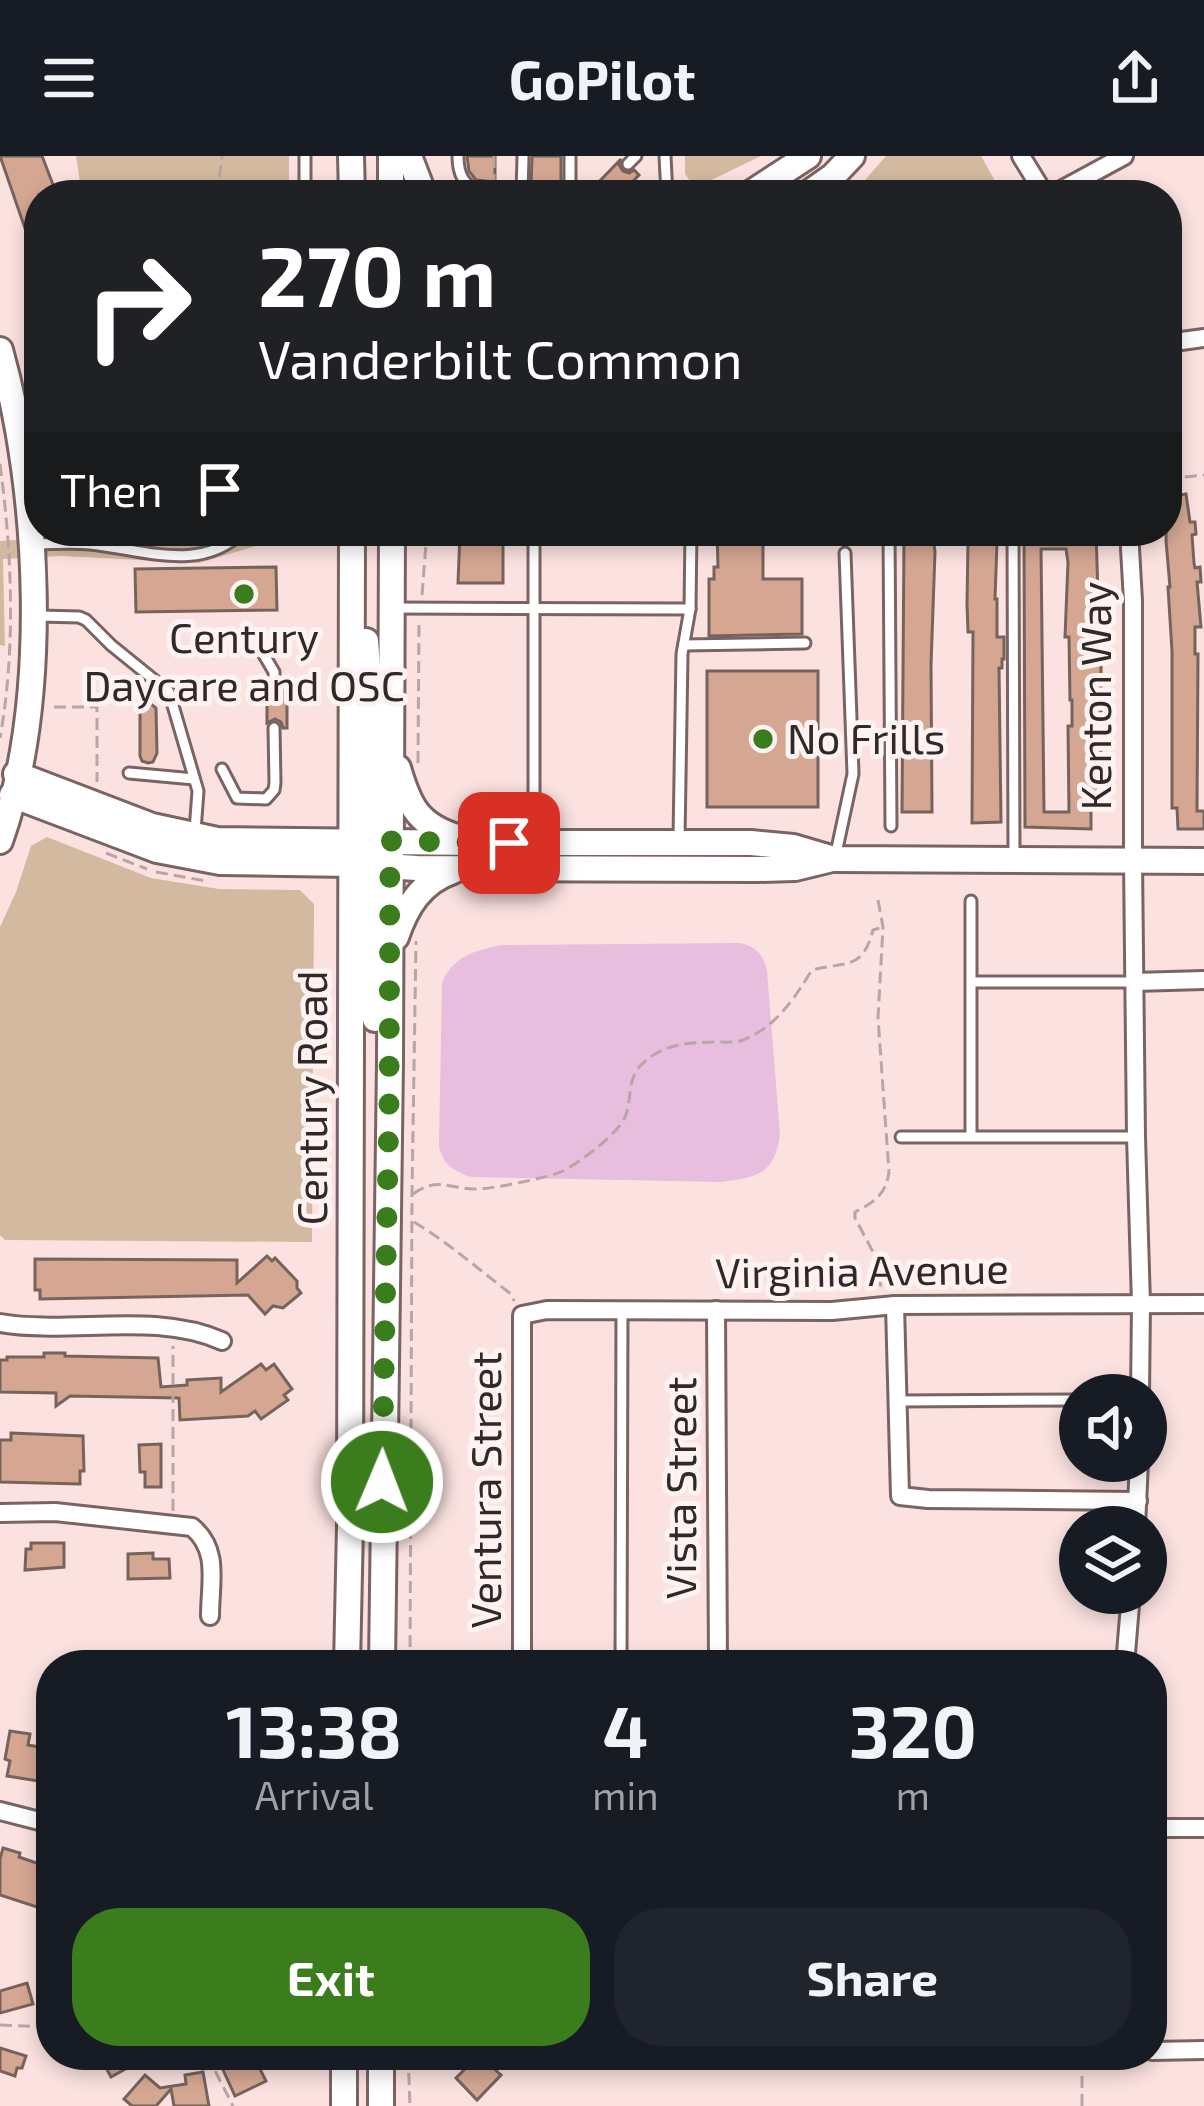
<!DOCTYPE html>
<style>
body{margin:0;font-family:"Exo 2",sans-serif;background:#20242c;color:#f1f3f6;height:100vh;display:flex;flex-direction:column;font-size:45px;white-space:nowrap}
*{box-sizing:border-box;margin:0}
p{font-size:39px;color:#9ea1a6}
.icon{flex:none;width:66px;height:66px;fill:none;stroke:currentColor;stroke-width:2;stroke-linecap:round;stroke-linejoin:round}
.map{position:relative;flex:1;overflow:hidden}
.drawer{position:absolute;left:36px;top:1494px;width:1131px;height:420px;display:flex;flex-direction:column;background:#171b24;border-radius:48px;box-shadow:0 6px 18px #0003}
.drawer>*{flex:none}
.guide{position:absolute;left:24px;top:24px;width:1158px;height:366px;border-radius:48px;box-shadow:0 6px 18px #0003;background:#202124;color:#fff;overflow:hidden}
.controls{position:absolute;left:1059px;top:1218px;display:grid;gap:24px}
.controls a{display:grid;place-items:center;width:108px;height:108px;border-radius:50%;background:#171b24;box-shadow:0 6px 18px #0003;font-size:60px}
.pin{position:absolute;display:grid;place-items:center;width:102px;height:102px;color:#fff;margin:-51px;border-radius:24px;box-shadow:0 6px 18px #0006}
.me{position:absolute;width:132px;margin:-66px;rotate:1deg;stroke-linejoin:round;filter:drop-shadow(0 0 9px #0008)}
.turn{display:flex;align-items:center;gap:42px;height:252px;padding:0 36px;font-size:54px}
.turn .icon{width:156px;height:156px;stroke-width:2.5}
.turn b{display:block;font-size:84px;line-height:102px}
.then{display:flex;align-items:center;height:114px;padding:0 36px;background:#0003;gap:24px;font-size:45px}
.eta{display:flex;justify-content:space-evenly;align-items:center;height:204px;text-align:center}
.eta b{font-size:72px;font-weight:700;line-height:84px}
.primary-button{display:flex;gap:24px;margin-top:auto;padding:24px 36px}
.primary-button a{flex:1;height:138px;border-radius:48px;background:#3b7d1d;color:#fff;font-size:48px;font-weight:700;line-height:138px;text-align:center}
.primary-button a+a{background:#20242c;color:#f1f3f6}
header{display:flex;justify-content:space-between;align-items:center;height:156px;padding:0 36px;background:#171b24;font-size:54px;font-weight:700}
.map>svg:first-child{display:block}
</style>
<header><svg class="icon" aria-label="menu" viewBox="0 0 24 24"><path d="M4 6h16M4 12h16M4 18h16"/></svg>GoPilot<svg class="icon" aria-label="share" viewBox="0 0 24 24"><path d="M12 15V3M7 8l5-5 5 5M5 13v7h14v-7"/></svg></header>
<div class="map">
<svg width="1204" height="1950" viewBox="0 0 1204 1950">
<rect width="100%" height="100%" fill="#fbe2e0"/>
<g fill="#d3b99f">
<path d="M76,0H289V39H82Z"/>
<path d="M685,0H761L695,32L685,18Z"/>
<path d="M886,0H981L1003,39H848L858,32Z"/>
<path d="M64,375H289V380L199,407L62,400L3,403L5,490L0,489V385L64,381Z"/>
<path d="M47,681L151,722L219,733L300,734L314,748L312,1086L5,1084L0,1079V771L16,736L31,690Z"/>
</g>
<path fill="#e7bedd" d="M739,787C756,790 763,798 767,815L780,979C774,1019 757,1021 722,1026L471,1021C452,1014 444,1010 439,990L442,827C453,800 474,795 501,789Z"/>
<g fill="#d5a793" stroke="#76635b" stroke-width="3" fill-rule="evenodd">
<path d="M0,0H42L57,39H39V106L37,107Z"/>
<path d="M467,0H495V26L476,24L469,15Z"/>
<path d="M532,0H561V33H531Z"/>
<path d="M621,3L619,9L623,15L629,17L634,14L639,19L620,39H610V33L606,28L595,30Z"/>
<path d="M1186,338L1190,366H1195L1196,378L1192,379L1194,407L1195,412L1200,411L1201,426H1197L1201,471H1195V498H1198L1197,655H1204V673H1178L1177,652H1172V495L1168,431H1170L1166,385L1167,341Z"/>
<path d="M717,375H763V423H802V478L709,480V423H714V411H718Z"/>
<path d="M1024,375H1096L1098,439L1101,440L1097,468L1101,505V626L1100,652H1091V673L1025,671ZM1041,393H1066L1068,406L1065,481H1069L1070,544H1072V570H1068L1069,656H1044Z"/>
<path d="M460,377L503,379V427H458Z"/>
<path d="M904,381H933L935,396L931,509L932,656H902Z"/>
<path d="M968,386H997L995,443H997V481H1004V503H1002V512H999L1001,666L972,667L973,476H968L967,447Z"/>
<path d="M276,411L277,454L136,456L135,413Z"/>
<rect x="707" y="515" width="111" height="136"/>
<path d="M283,524H287V572H283L281,566L275,563L267,567V529L275,533Z"/>
<path d="M148,546L156,552L157,597L153,606L148,607L142,605L140,600V551Z"/>
<path d="M267,1100L272,1105L275,1102L297,1125V1132L301,1137L283,1152L273,1150L265,1158L248,1139L40,1143V1134H35V1103L237,1104V1127Z"/>
<path d="M44,1197H65V1200L158,1202L161,1231L187,1229V1224L221,1222V1236L261,1208L266,1214L274,1208L292,1233L284,1239L288,1244L261,1263L255,1255L248,1260L180,1264L179,1242L70,1240L56,1250V1237L0,1236V1204H7V1201H44Z"/>
<path d="M11,1277L83,1280L84,1315H80V1328L0,1326V1284H11Z"/>
<path d="M161,1288V1331H145V1316H140L139,1289Z"/>
<path d="M31,1387H64V1411L25,1414L26,1393H31Z"/>
<path d="M153,1397V1403H169L170,1422L128,1423V1398Z"/>
<path d="M10,1575L30,1578L28,1589L51,1593V1627L7,1620L10,1605L5,1603Z"/>
<path d="M3,1692L20,1697L19,1701L45,1710L41,1722L45,1723L43,1730L51,1731V1752L37,1751L0,1739V1703Z"/>
<path d="M27,1827L33,1848L0,1857V1835Z"/>
<path d="M0,1892L26,1900L22,1912H17L15,1920L0,1915Z"/>
<path d="M99,1899H151L111,1921Z"/>
<path d="M231,1899H243L245,1903L253,1899L266,1925L235,1940L219,1905Z"/>
<path d="M479,1899L501,1919L477,1944L456,1922Z"/>
<path d="M203,1916L209,1950H174L171,1933L156,1950H132L124,1943L145,1919L160,1932L186,1928L185,1919Z"/>
</g>
<g fill="none" stroke-linecap="round" stroke-linejoin="round">
<g stroke="#7a6463" stroke-width="15">
<g id="lane">
<path d="M305,0V39"/>
<path d="M458,0C458,21 464,27 481,39"/>
<path d="M665,0L667,39"/>
<path d="M628,8L636,0"/>
<path d="M522,39L523,0"/>
<path d="M570,39V0"/>
<path d="M600,39L602,36"/>
<path d="M534,375V637"/>
<path d="M889,375L891,670"/>
<path d="M1013,375L1014,699"/>
<path d="M32,388C51,388 71,386 90,388C142,393 201,418 243,375"/>
<path d="M392,452L690,453"/>
<path d="M39,460L79,461L86,464L111,489L169,536L198,635L195,675"/>
<path d="M684,489L805,487"/>
<path d="M264,499L274,516V524"/>
<path d="M222,613L237,642L266,643L274,634L275,627L274,572"/>
<path d="M129,617L194,623"/>
<path d="M679,683L682,498L690,453L691,375"/>
<path d="M835,702L853,618L845,397"/>
<path d="M971,745V979"/>
<path d="M972,826H1134"/>
<path d="M901,981H1136"/>
<path d="M898,1245L1080,1244"/>
<path d="M621,1509L622,1154"/>
</g>
</g>
<g stroke="#7a6463" stroke-width="22">
<g id="street">
<path d="M1021,0L1045,39"/>
<path d="M1052,39L1124,0"/>
<path d="M1167,187L1204,182"/>
<path d="M1129,375L1133,445V705L1136,981L1141,1148L1140,1239"/>
<path d="M1134,826L1204,824"/>
<path d="M895,1149L900,1340L928,1343L1138,1345"/>
<path d="M716,1154L718,1509"/>
<path d="M0,1167C71,1179 155,1155 222,1185"/>
<path d="M0,1357L55,1356L192,1371C220,1394 210,1427 210,1460"/>
<path d="M1136,1371L1139,1305"/>
<path d="M522,1509V1159L547,1154L832,1155L895,1149L1204,1148"/>
<path d="M1125,1509L1131,1437"/>
<path d="M0,1655L51,1668"/>
<path d="M1152,1672H1204"/>
<path d="M1152,1895L1204,1894"/>
</g>
</g>
<g stroke="#7a6463" stroke-width="30">
<g id="secondary">
<path d="M351,0L352,39"/>
<path d="M409,0L424,39"/>
<path d="M391,39V0"/>
<path d="M748,39L808,0"/>
<path d="M806,39L833,20L852,0"/>
<path d="M0,194C40,336 50,544 0,685"/>
<path d="M366,485C369,522 372,560 373,598C375,632 367,668 383,700"/>
<path d="M398,612C409,650 418,669 457,681"/>
<path d="M16,618L152,670L217,684L476,687H751L793,691L834,703L1204,705"/>
<path d="M12,639L157,694L220,706L351,708L417,712L758,713L795,712L832,703"/>
<path d="M361,695L367,709L375,863"/>
<path d="M396,781C406,751 421,726 453,715"/>
<path d="M347,1509L350,1370L352,375"/>
<path d="M382,1509L390,906L392,375"/>
<path d="M344,1899V1950"/>
<path d="M381,1950V1899"/>
</g>
</g>
<g stroke="#b9a5a4" stroke-width="3" stroke-dasharray="12 6" stroke-linecap="butt">
<path d="M494,0V37"/>
<path d="M217,39L222,0"/>
<path d="M0,308C12,398 16,492 0,582"/>
<path d="M1167,323L1204,319"/>
<path d="M455,375L519,377"/>
<path d="M422,439L427,375"/>
<path d="M54,551H97V626"/>
<path d="M418,607L419,466"/>
<path d="M106,697L147,713"/>
<path d="M156,716L206,725"/>
<path d="M878,744L883,771L878,862L889,1016C886,1039 874,1046 855,1056V1062L873,1096L881,1131"/>
<path d="M413,1038C437,1021 448,1032 474,1033C488,1034 551,1021 563,1015C579,1007 619,977 625,961C632,945 627,924 640,910C663,887 686,887 716,886C725,886 734,887 743,884C776,871 794,843 812,814C847,805 862,815 873,774L883,771"/>
<path d="M414,1066C449,1087 478,1113 511,1138L514,1145"/>
<path d="M173,1355V1190"/>
<path d="M410,1509L412,1039L416,785"/>
<path d="M0,1869L51,1871"/>
<path d="M207,1899L233,1950"/>
<path d="M408,1899L410,1950"/>
<path d="M1082,1950V1911L1096,1910L1097,1899"/>
</g>
<use href="#lane" stroke="#fff" stroke-width="9"/>
<use href="#street" stroke="#fff" stroke-width="16"/>
<use href="#secondary" stroke="#fff" stroke-width="24"/>
</g>
<g fill="none" stroke-linecap="round" stroke-linejoin="round">
<path stroke="#3b7d1d" stroke-width="21" stroke-dasharray="0 37.8" d="M382,1326L389,947L390,685L509,687"/>
</g>
<g fill="#3b7d1d" stroke="#fdf3f2" stroke-width="4.5">
<circle cx="244" cy="438" r="12"/>
<circle cx="763" cy="583" r="12"/>
</g>
<g text-anchor="middle" stroke-width="10" stroke-linejoin="round" paint-order="stroke">
<g font-size="42" fill="#312827" stroke="#fdf3f2">
<text x="244" y="497">Century<tspan x="244" dy="48">Daycare and OSC</tspan></text>
<text x="787" y="598" text-anchor="start">No Frills</text>
</g>
<g font-size="42" fill="#312827" stroke="#fdf3f2">
<text transform="translate(1096 540) rotate(-90)" y="15">Kenton Way</text>
<text transform="translate(312 942) rotate(-90)" y="15">Century Road</text>
<text transform="translate(862 1115) rotate(-1)" y="15">Virginia Avenue</text>
<text transform="translate(681 1332) rotate(-90)" y="15">Vista Street</text>
<text transform="translate(486 1334) rotate(-90)" y="15">Ventura Street</text>
</g>
</g>
</svg>
<div class="controls">
<a><svg class="icon" aria-label="sound" viewBox="0 0 24 24"><path d="M4 9h4l5-4v14l-5-4H4zM17 9q2 3 0 6"/></svg></a>
<a><svg class="icon" aria-label="layers" viewBox="0 0 24 24"><path d="M12 4l9 5-9 5-9-5zM3 14l9 5 9-5"/></svg></a>
</div>
<div class="pin" style="left:509px;top:687px;background:#d93025"><svg class="icon" aria-label="arrive" viewBox="0 0 24 24"><path d="M6 21V4h12l-3 4 3 4H6"/></svg></div>
<svg class="me" style="left:382px;top:1326px" viewBox="-20 -20 40 40"><circle r="17" fill="#3b7d1d" stroke="#fff" stroke-width="3"/><path d="M0-11L8 9 0 5-8 9z" fill="#fff"/></svg>
<div class="guide">
<div class="turn"><svg class="icon" aria-label="right" viewBox="0 0 24 24"><path d="M7 20v-9h11M14 6l5 5-5 5"/></svg><div><b>270 m</b>Vanderbilt Common</div></div>
<div class="then">Then<svg class="icon" aria-label="arrive" viewBox="0 0 24 24"><path d="M6 21V4h12l-3 4 3 4H6"/></svg></div>
</div>
<section class="drawer">
<div class="eta">
<div><b>13:38</b><p>Arrival</p></div>
<div><b>4</b><p>min</p></div>
<div><b>320</b><p>m</p></div>
</div>
<div class="primary-button"><a>Exit</a><a>Share</a></div>
</section>
</div>
